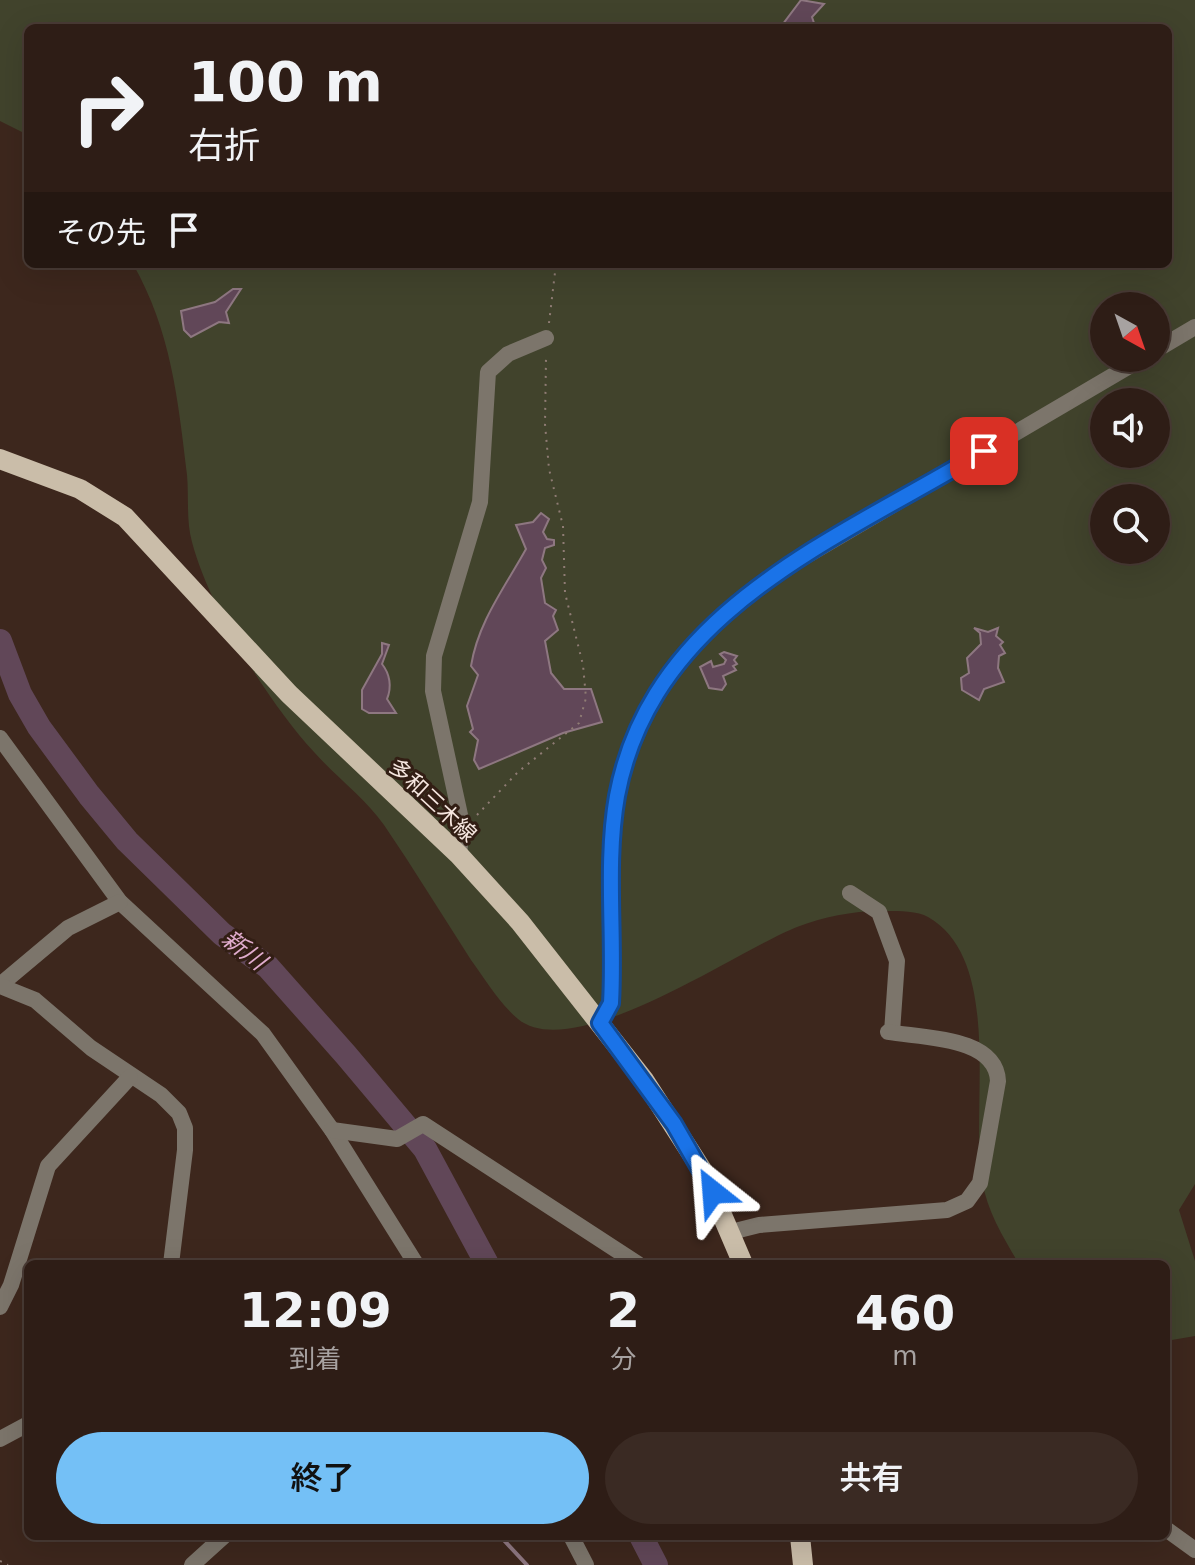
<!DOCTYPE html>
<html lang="ja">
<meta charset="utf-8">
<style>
body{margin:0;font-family:"DejaVu Sans","Noto Sans JP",sans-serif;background:#3a2a23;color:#f1f3f6;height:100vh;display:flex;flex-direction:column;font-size:30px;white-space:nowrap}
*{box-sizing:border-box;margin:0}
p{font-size:26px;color:#a7a2a1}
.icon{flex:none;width:44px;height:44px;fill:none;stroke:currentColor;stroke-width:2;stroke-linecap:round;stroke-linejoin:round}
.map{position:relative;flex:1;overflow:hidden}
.side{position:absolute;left:24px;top:1260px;width:1146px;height:280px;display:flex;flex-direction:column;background:#2e1d16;border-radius:12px;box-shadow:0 8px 32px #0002,0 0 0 2px #493b35}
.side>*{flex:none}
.banner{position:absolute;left:24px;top:24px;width:1148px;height:244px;border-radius:12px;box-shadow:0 8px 32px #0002,0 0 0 2px #493b35;background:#2e1d16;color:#f1f3f6;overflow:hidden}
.needle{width:52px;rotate:140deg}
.tools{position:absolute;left:1090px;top:292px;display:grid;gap:16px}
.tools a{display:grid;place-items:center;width:80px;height:80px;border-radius:50%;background:#2e1d16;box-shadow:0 8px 32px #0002,0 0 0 2px #493b35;font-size:40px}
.pin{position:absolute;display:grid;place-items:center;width:68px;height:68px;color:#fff;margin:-34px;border-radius:16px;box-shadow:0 4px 12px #0006}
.me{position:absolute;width:88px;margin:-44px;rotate:332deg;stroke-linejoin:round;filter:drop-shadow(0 0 6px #0008)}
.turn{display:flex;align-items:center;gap:28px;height:168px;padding:0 32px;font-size:36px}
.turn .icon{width:104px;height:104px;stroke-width:2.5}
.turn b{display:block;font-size:56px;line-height:68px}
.then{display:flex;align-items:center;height:76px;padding:0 32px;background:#0003;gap:16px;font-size:30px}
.eta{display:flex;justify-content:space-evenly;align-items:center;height:136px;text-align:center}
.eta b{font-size:48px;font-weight:600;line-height:56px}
.button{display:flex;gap:16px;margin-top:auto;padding:16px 32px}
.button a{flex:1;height:92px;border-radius:48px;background:#74c0f6;color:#111;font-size:32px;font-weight:600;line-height:92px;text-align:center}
.button a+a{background:#3a2a23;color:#f1f3f6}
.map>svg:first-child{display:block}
</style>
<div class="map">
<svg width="1195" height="1565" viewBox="0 0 1195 1565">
<rect width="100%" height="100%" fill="#3d271d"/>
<path fill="#41432c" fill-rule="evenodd" d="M0,0H1195V1184L1179,1210L1195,1261V1336L1166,1341V1264H1019C1003,1237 987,1211 982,1180C970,1108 1004,960 928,917C918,911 899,911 887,911C857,910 825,916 797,927C738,950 574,1065 518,1019C500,1004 485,979 471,960C442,915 414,869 384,825C365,798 336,777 314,752C268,702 209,607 192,542C186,521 189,496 187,475C178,399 171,331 133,264H1168V28H28V135L0,121ZM1104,306H1156V358H1104ZM1104,402H1156V454H1104ZM1104,498H1156V550H1104Z"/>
<g fill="#614758" stroke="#8e7781" stroke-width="2">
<path d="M801,0L824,4L812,17L815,26L780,28Z"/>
<path d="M233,289H241L226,312L229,323L219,322L191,337L184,330L181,311L215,302Z"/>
<path d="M541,513L549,519L543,532L547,539L554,540V545L545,548L542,560L546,568L541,578L545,603L556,610L553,616L558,630L545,641L551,673L564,689H591L602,722L563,733L479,769L474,760L478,740L470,732L473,729L467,706L478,675L471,666C478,622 505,587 526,549L516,525L533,522Z"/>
<path d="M974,628L988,632L998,628L996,636L1003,642L1000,645L1005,653L999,656L998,668L1004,682L984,689L979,700L962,690L961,678L969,673L967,658L981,644L980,633Z"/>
<path d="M382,643L389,645L382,664C390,674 392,687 387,699L396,713H369L362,709V690L382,654Z"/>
<path d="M724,652L737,656L734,660L737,664L733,666L736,670L723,676L726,684L722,690L709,688L700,667L711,661L713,667L724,664L726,660L720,654Z"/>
</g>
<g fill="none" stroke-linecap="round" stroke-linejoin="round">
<path stroke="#8e7781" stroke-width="4" d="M500,1536L527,1565"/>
<g stroke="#614758" stroke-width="24">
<path d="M0,641L20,694L39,727L89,795L127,841L222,934L268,967L346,1055L425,1149L487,1264"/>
<path d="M641,1536L656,1565"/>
</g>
<g stroke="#8f7c74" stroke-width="2" stroke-dasharray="2 6" stroke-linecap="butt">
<path d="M549,323L556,264"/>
<path d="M477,815L518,772L579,723L586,698L583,665L565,593L563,526L549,469L545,424L546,357"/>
<path d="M0,1561L8,1565"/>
</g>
<g stroke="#7c756b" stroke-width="16">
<path d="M1156,350L1195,327"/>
<path d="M0,738L120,902L263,1034L332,1130L416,1264"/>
<path d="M459,855L462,824L433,691L434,656L480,502L488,372L508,354L546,338"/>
<path d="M850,893L879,912L897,961L892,1032"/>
<path d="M0,985L68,928L120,902"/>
<path d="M0,986L35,1000L91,1048L161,1095L179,1113L185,1128V1150L171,1264"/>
<path d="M600,1023L611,1003C614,950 609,896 612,843C621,713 684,635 789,566L1143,358"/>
<path d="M332,1130L397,1139L423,1124L638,1264"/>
<path d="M731,1232L759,1225L947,1210L967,1201L980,1183L998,1081C996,1036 921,1038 888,1032"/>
<path d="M0,1307L11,1285L48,1166L130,1077"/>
<path d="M0,1439L28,1424"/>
<path d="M1166,1529L1195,1550"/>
<path d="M571,1536L586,1565"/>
<path d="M192,1565L224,1536"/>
</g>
<g stroke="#cabda9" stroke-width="20">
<path d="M0,459L80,489L125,517L289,694L459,855L520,922L644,1080L704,1173L743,1264"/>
<path d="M800,1536L803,1565"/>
</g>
</g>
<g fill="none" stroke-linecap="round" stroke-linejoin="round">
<g stroke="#114b97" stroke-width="20">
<path id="route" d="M713,1192L674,1124L600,1023L611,1003C615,935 605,864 617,796C652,609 839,539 984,451"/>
</g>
<use href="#route" stroke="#1a73e8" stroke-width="14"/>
</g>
<g text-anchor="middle" stroke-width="6" stroke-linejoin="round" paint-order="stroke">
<g font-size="22" fill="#f6e7e0" stroke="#321e14">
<text transform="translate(433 800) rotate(43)" y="8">多和三木線</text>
</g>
<g font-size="24" font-style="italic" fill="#e0accd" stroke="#321e14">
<text transform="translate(244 950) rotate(38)" y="8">新川</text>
</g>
</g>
</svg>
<div class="tools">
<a><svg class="needle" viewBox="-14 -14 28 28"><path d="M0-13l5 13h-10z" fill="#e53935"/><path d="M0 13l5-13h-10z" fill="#a7a2a1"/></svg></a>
<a><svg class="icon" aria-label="sound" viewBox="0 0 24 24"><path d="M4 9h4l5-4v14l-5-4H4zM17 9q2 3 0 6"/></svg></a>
<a><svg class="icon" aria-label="search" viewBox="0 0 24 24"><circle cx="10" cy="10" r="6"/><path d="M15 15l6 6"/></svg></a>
</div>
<div class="pin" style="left:984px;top:451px;background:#d93025"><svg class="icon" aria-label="arrive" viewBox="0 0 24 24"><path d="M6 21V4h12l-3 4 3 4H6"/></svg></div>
<svg class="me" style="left:713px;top:1192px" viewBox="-20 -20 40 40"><path d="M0-17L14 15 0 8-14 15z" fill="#1a73e8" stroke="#fff" stroke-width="4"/></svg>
<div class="banner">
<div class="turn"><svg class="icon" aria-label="right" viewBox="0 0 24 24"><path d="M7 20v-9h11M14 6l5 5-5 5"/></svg><div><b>100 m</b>右折</div></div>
<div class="then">その先<svg class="icon" aria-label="arrive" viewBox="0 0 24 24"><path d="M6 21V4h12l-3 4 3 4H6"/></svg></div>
</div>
<section class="side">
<div class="eta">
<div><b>12:09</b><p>到着</p></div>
<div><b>2</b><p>分</p></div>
<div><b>460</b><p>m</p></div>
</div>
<div class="button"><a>終了</a><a>共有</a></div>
</section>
</div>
